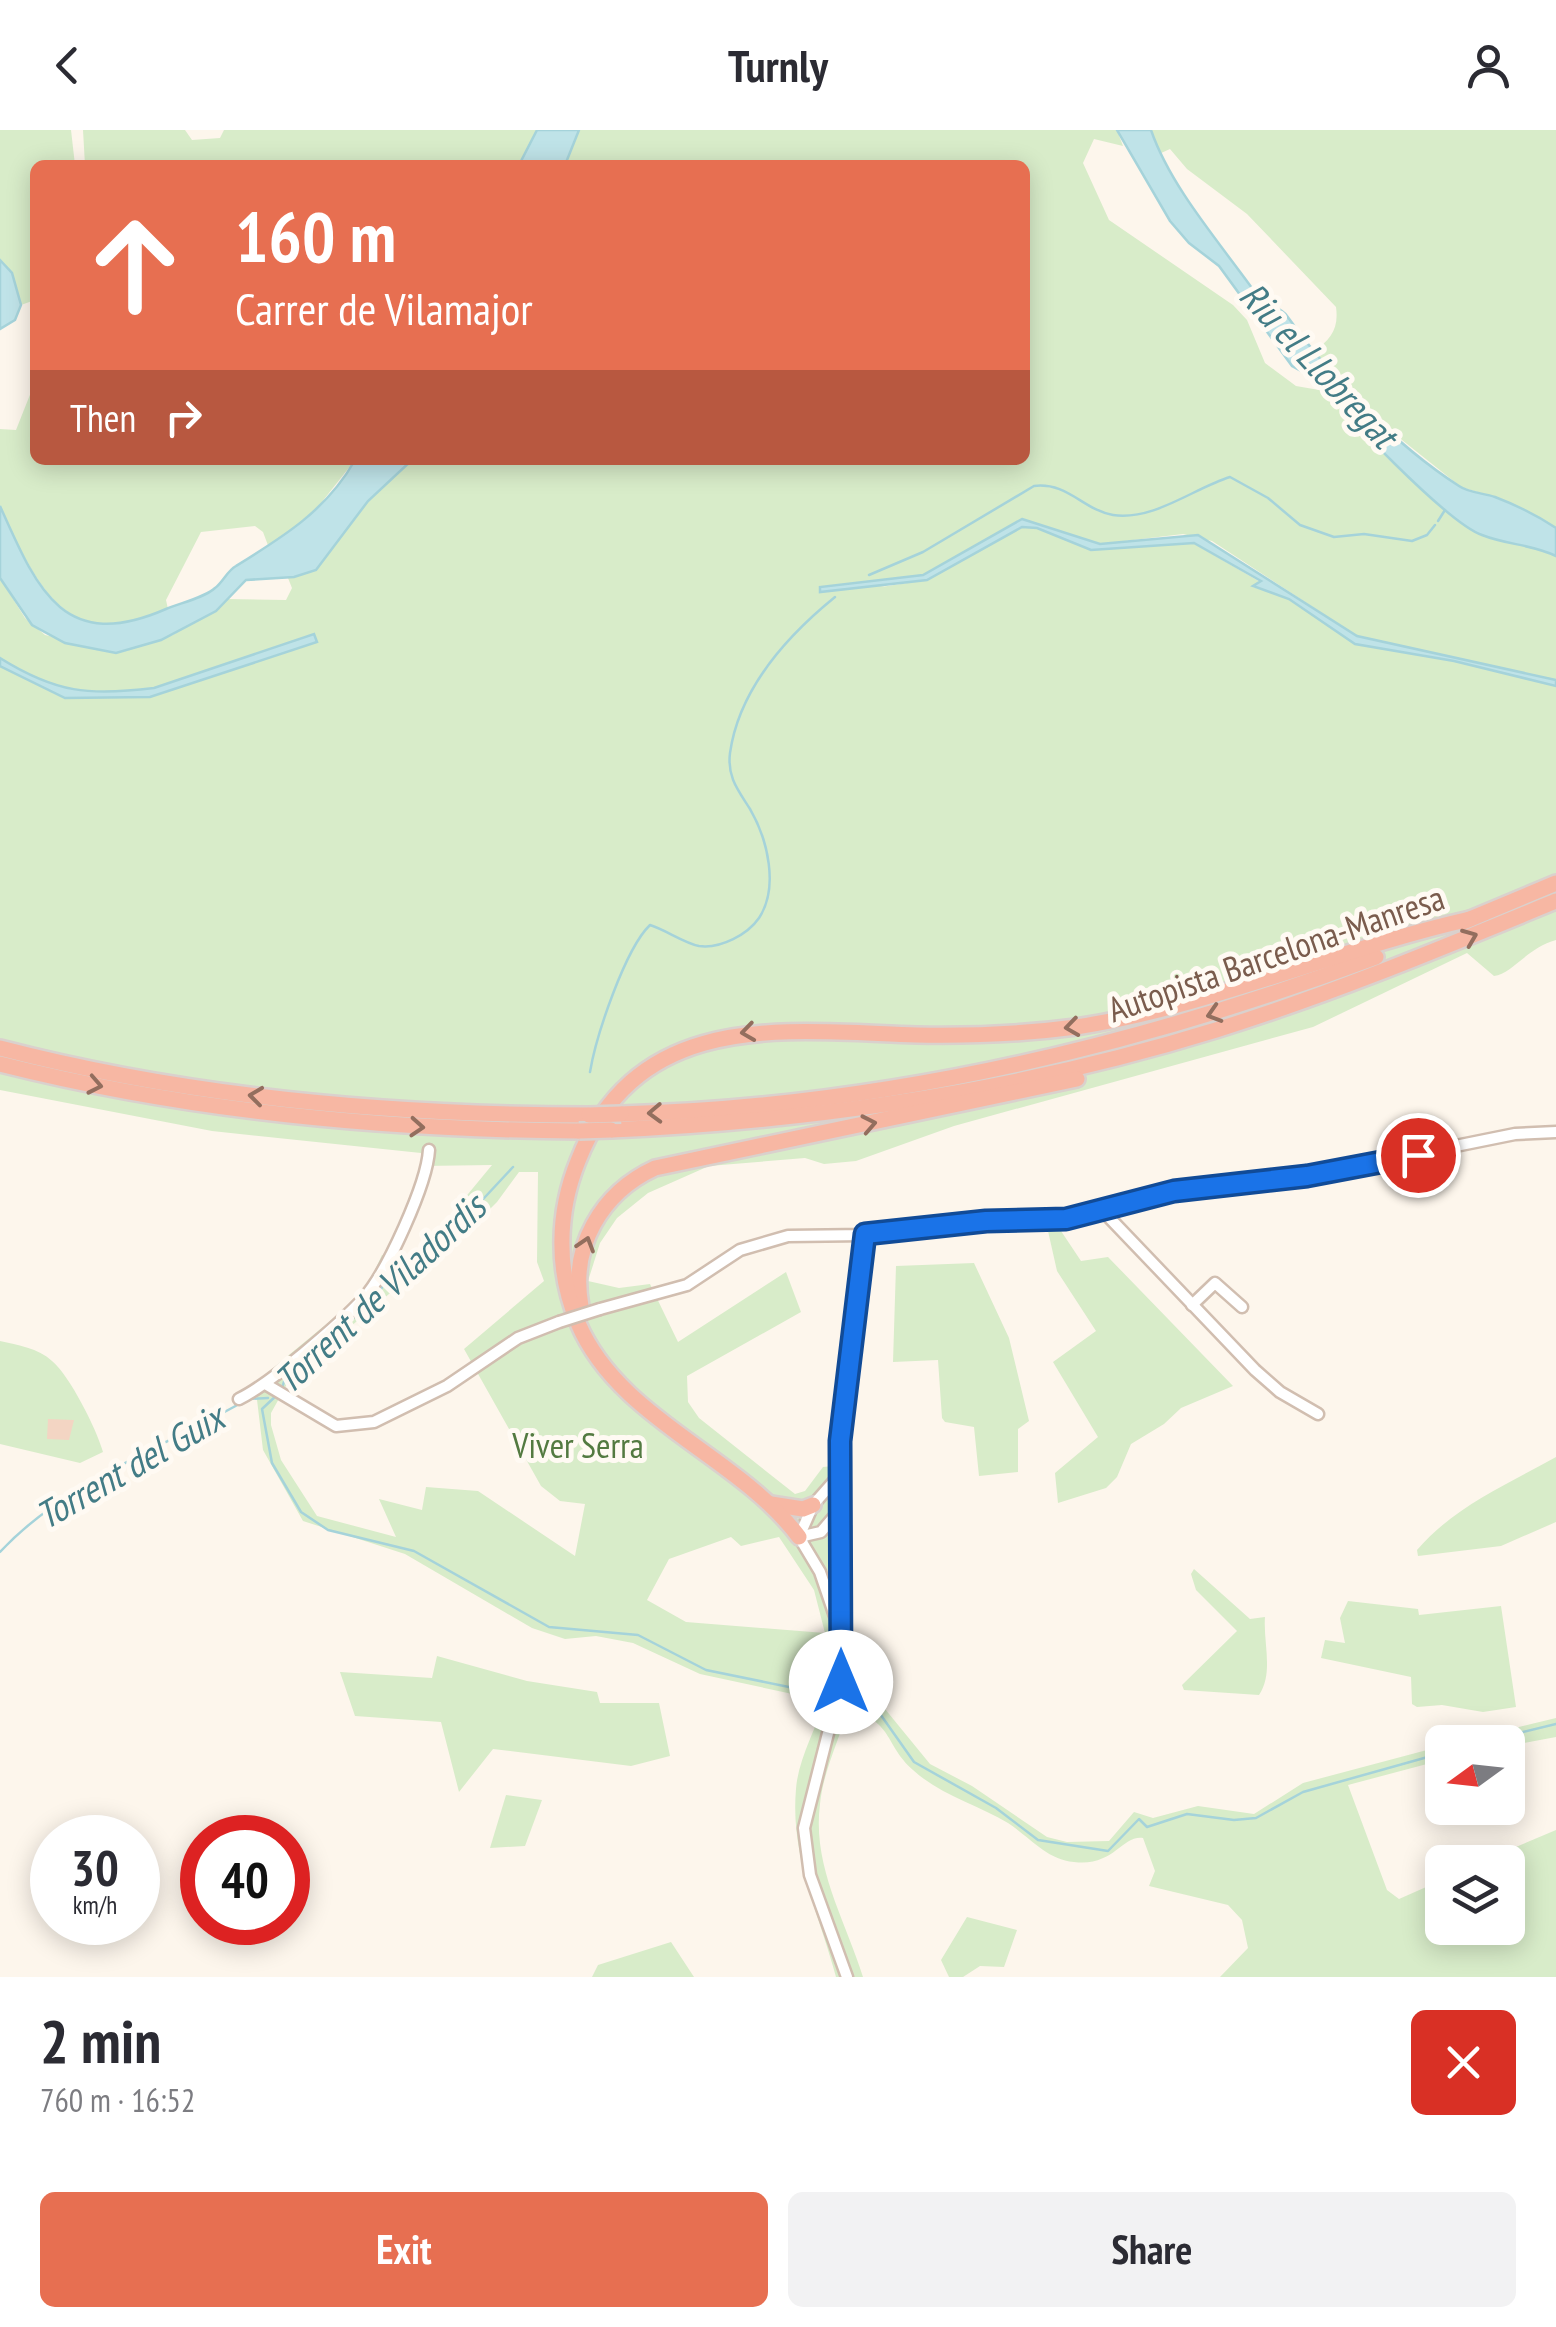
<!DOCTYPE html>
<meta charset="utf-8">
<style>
body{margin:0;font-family:"PT Sans Narrow",sans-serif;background:#f2f2f3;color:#2b2b33;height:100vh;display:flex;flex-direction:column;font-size:38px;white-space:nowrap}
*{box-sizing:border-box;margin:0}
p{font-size:32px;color:#7c7c81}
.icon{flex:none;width:55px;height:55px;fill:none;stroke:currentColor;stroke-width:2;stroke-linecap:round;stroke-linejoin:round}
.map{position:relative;height:1847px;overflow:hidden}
.panel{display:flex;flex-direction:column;background:#fff;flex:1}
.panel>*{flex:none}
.banner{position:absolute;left:30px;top:30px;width:1000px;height:305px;border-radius:15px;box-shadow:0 5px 25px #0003;background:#e76f51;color:#fff;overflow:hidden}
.needle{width:65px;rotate:255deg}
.controls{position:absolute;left:1425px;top:1595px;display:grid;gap:20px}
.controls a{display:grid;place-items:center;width:100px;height:100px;border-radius:15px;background:#fff;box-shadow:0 5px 25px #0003;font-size:50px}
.speed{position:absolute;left:30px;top:1685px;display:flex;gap:20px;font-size:50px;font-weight:700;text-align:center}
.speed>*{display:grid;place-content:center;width:130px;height:130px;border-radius:50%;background:#fff;box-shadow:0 5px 25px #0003;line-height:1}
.speed small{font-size:25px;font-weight:400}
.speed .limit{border:15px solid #d22;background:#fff;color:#111}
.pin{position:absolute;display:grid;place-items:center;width:85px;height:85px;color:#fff;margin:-42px;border:5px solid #fff;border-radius:50%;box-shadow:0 2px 10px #0007}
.me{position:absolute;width:110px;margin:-55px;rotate:0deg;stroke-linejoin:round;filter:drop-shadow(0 0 8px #0008)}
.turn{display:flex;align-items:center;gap:35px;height:210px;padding:0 40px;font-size:45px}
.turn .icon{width:130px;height:130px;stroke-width:2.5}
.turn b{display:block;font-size:70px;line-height:85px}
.then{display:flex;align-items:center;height:95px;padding:0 40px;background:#0003;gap:20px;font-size:38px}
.round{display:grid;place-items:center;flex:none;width:105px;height:105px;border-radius:15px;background:#f2f2f3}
.headline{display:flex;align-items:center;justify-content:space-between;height:170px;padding:0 40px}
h1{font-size:60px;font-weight:600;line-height:75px}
.button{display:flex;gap:20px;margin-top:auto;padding:20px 40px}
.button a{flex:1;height:115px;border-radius:15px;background:#e76f51;color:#fff;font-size:40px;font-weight:600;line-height:115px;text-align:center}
.button a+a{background:#f2f2f3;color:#2b2b33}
header{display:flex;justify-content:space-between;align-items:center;height:130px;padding:0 40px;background:#fff;font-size:45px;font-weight:600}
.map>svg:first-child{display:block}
</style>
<header><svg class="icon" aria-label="back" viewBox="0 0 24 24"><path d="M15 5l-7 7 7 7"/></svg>Turnly<svg class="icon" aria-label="person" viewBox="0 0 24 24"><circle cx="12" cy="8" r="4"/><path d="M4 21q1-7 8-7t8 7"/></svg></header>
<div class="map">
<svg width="1556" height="1847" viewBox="0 0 1556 1847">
<rect width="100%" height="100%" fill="#fdf6ec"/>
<g fill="#d8ecc9" fill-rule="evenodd">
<path d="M0,0H71L75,35H35V170L21,175L12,144L0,129Z"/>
<path d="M83,0H185L192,10L220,8L224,0H537L518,35H85Z"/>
<path d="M579,0H1117L1123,16L1094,9L1083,33L1109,90L1233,175L1247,190L1265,233L1296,256L1325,261L1437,374L1482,405L1531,414L1556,426V550L1357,506L1212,411L1183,404L1100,414L1022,389L923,445L881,457L927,450L1021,397L1037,398L1092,420L1193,413L1262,453L1253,457L1289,469L1355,514L1454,531L1556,556V810C1527,818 1512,844 1494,846L1467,823L1313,897L954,996L856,1031L824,1034L805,1028L709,1036L648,1063L617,1088L600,1113L588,1151L619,1158L650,1154L678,1212L786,1142L801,1182L687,1246L688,1272L699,1288L795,1364L805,1361L823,1337L844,1335L851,1564L885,1579L930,1634L972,1656L1047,1707L1067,1712L1109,1711L1134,1682L1153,1688L1198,1676L1254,1684L1303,1653L1442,1616V1630L1348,1655L1387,1760L1399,1769L1442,1750V1798H1508V1732H1480L1556,1700V1847H1220L1248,1818L1242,1790L1228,1775L1149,1756L1155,1741L1143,1708C1122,1705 1114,1737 1074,1732C1046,1729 1031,1708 1008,1693C978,1675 940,1665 913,1640C884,1614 896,1596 849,1577C840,1607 823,1642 820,1674C812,1736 845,1789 863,1847H836C819,1783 790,1727 796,1659C798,1630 816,1598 825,1571L700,1544L633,1513L596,1506L565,1509L532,1498L405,1424L303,1391L263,1320L255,1253L364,1163L382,1125L409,1131L421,1121L492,1035L423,1036L421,1023L212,1001L0,960V536L65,568L150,567L316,512L313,504C240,529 148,578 69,561C44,556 22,541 0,528V448L25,488L45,505L122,522L173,505L227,469L286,470L292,458L288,448L316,440L368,371L412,330H1025V35H565ZM519,1042H538L537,1132L544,1151L464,1219L541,1356L560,1371L585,1374L575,1426L478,1361L426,1357L422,1380L379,1369L396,1407L317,1386L281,1330L271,1295V1283L291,1247L389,1164L423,1146L497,1072ZM731,1407L741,1416L779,1407L814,1460L825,1503L686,1492L647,1470L669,1429Z"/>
<path d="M1151,0H1556V398L1497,368L1461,357L1402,310L1313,222C1331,209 1339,199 1336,177L1247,84L1187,39L1170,19L1159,24Z"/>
<path d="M35,252V330H355L310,387L269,418L263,402L255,396L201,402L166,470L168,479C96,510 60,494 24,426C16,411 4,393 0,377C0,354 0,323 0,299L16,300Z"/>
<path d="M1048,1101H1061L1081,1131L1108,1127L1233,1256L1181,1278L1164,1294L1131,1314L1117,1347L1106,1358L1058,1373L1055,1343L1098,1307L1053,1232L1096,1201L1057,1141Z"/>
<path d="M974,1133L1009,1208L1029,1291L1018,1299V1342L979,1346L974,1297L945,1292L942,1288L938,1230L893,1232L896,1136Z"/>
<path d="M0,1211C18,1215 38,1218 52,1231C70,1246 97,1300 103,1322L80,1333L0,1314Z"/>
<path d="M1556,1327V1392L1501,1416L1418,1426L1417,1420C1455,1376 1506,1355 1556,1327Z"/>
<path d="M1194,1439L1250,1489L1265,1487C1263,1512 1274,1543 1259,1565L1184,1560L1182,1555L1237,1501L1196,1460L1191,1444Z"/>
<path d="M1348,1471L1418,1479L1419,1485L1501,1476L1516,1577L1483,1582L1442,1575L1417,1577L1412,1574L1411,1547L1321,1528L1325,1510L1345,1513L1340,1488Z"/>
<path d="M437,1526L527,1551L597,1562L600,1573H659L670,1626L631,1636L493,1619L459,1662L441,1592L355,1586L340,1542L432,1548Z"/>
<path d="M1556,1588V1607L1508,1616V1612H1457Z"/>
<path d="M506,1665L542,1670L525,1716L490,1718Z"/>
<path d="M967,1787L1017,1800L1004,1837L980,1836L963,1847H949L941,1830Z"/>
<path d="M671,1812L694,1847H592L598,1835Z"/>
</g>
<g fill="#bfe3e8" stroke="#a5d3da" stroke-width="2.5">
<path d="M537,0H579L565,35H519Z"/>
<path d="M1117,0H1151C1171,58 1221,114 1257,165C1264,175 1280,176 1287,186C1331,248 1394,314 1459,356C1469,363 1484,363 1495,367C1516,375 1538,386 1556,398V426C1531,414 1507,415 1482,405C1447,393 1341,280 1314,248L1292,236L1219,136L1189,113L1170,91Z"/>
<path d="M0,130L12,143L21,175L15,190L0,199Z"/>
<path d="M355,330H412L368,371L316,440L294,447L246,450L216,481L161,510L116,523L65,513L32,495L0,448V376C37,459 63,524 166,479C180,473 204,468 215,458C223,452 227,441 236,436C283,407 327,380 355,330Z"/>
<path d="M1022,389L1100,414L1198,405L1357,506L1556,550V556L1454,531L1355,514L1289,469L1253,456L1261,451L1194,413L1091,420L1037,398L1022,397L927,450L820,462V457L923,445Z"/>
<path d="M314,504L317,512L150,567L65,568L0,536V528C56,563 89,566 154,558Z"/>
</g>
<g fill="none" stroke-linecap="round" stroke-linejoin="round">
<g stroke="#a5d3da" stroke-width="2.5">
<path d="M1438,391L1445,380"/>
<path d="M869,445L923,422L1034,356C1068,352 1083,380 1113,385C1154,391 1194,358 1230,347L1268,368L1300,395L1334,407L1364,404L1412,411L1427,405L1435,395"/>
<path d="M590,942C596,906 625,819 650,795C666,800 684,813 699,816C721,819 748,804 759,788C779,758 768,710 750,679C738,660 727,647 730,623C739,559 787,506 835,467"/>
<path d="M325,1212L372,1172L391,1144L417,1140L513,1037"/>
<path d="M282,1258L287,1242"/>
<path d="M278,1264L262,1279L272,1333L301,1382L328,1400L414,1421L549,1497L638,1505L706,1540L828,1565"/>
<path d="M0,1422C66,1351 165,1317 248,1269L268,1268"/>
<path d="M849,1570L878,1581L914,1632L996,1678L1038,1710L1108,1721L1139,1689L1147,1697L1187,1684L1234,1690L1256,1688L1303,1662L1442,1623"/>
<path d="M1481,1612L1556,1594"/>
</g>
</g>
<path fill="#f3d5c3" d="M48,1289L74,1290L69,1310L47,1309Z"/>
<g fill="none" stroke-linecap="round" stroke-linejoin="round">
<g stroke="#d1beb0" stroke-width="15">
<g id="minor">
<path d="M1103,1081L1255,1240L1280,1262L1318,1284"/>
<path d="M1192,1175L1215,1153L1242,1177"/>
<path d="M600,1179L687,1155L740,1120L788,1106L865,1105L986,1091L1066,1089L1174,1061L1307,1046L1515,1004L1556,1002"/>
<path d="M267,1255L336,1296L374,1292L447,1256L518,1208L559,1192"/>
<path d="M239,1269C270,1254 339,1195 364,1168C387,1142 427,1054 429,1020"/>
<path d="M836,1349L813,1375L799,1407L820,1442L838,1495"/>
<path d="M799,1407L821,1402L838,1382"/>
<path d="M847,1847L810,1745L804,1698L841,1552L839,1311L865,1105"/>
</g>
</g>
<g stroke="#dad1cd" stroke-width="20">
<g id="highway">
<path d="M1463,792L1556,753"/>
<path d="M0,918C192,968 390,985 589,985"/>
<path d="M0,934C190,982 384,1000 579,1001"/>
<path d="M621,984C881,977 1133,918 1376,827"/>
<path d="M611,1000C816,991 1019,961 1216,900C1332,864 1444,817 1556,771"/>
<path d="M581,1176C570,1117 601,1063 655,1038L1077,949"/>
<path d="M771,1374L803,1379L813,1375"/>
<path d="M799,1407C738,1325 619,1290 578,1193C556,1141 557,1083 578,1031C638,878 786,901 917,905C970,906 1023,904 1076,897C1212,876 1337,819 1470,789"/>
</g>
</g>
<use href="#minor" stroke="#fff" stroke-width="10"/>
<use href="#highway" stroke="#f7b7a3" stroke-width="15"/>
<g stroke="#d1beb0" stroke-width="15" stroke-linecap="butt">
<path id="minor-bridge" d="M559,1192L600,1179"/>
</g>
<g stroke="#dad1cd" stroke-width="20" stroke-linecap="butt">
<g id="highway-bridge">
<path d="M589,985L621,984"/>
<path d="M579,1001L611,1000"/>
</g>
</g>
<use href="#minor-bridge" stroke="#fff" stroke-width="10"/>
<use href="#highway-bridge" stroke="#f7b7a3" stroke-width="15"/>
</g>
<defs><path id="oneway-chevron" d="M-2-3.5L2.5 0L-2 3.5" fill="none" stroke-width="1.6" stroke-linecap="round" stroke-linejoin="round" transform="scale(2.5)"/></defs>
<g stroke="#936e5e">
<use href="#oneway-chevron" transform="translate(1470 807) rotate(-22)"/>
<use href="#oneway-chevron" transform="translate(1214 884) rotate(163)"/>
<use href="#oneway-chevron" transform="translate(1072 897) rotate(172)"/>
<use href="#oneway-chevron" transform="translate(748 902) rotate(172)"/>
<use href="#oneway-chevron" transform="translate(95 955) rotate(11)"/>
<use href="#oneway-chevron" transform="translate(256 966) rotate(-173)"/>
<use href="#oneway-chevron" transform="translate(655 983) rotate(178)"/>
<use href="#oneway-chevron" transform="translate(869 994) rotate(-11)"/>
<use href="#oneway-chevron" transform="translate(417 997) rotate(4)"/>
<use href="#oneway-chevron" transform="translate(586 1114) rotate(-73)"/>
</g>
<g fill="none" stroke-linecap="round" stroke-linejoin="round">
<g stroke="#114b97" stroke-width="25">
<path id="route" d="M841,1552L840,1311L865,1104L986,1091L1066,1089L1174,1061L1307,1046L1418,1025"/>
</g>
<use href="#route" stroke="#1a73e8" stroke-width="18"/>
</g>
<g text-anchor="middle" stroke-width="10" stroke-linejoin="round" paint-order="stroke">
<g font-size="35" fill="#7a5c4d" stroke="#fffaf3">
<text transform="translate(1276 824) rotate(-19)" y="12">Autopista Barcelona-Manresa</text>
</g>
<g font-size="35" fill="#537a41" stroke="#fffaf3">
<text x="578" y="1328">Viver Serra</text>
</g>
<g font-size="38" font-style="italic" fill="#437c86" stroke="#fffaf3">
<text transform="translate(1318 235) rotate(47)" y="13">Riu el Llobregat</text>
<text transform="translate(380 1164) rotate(-43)" y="13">Torrent de Viladordis</text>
<text transform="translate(130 1337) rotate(-30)" y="13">Torrent del Guix</text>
</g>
</g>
</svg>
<div class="controls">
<a><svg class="needle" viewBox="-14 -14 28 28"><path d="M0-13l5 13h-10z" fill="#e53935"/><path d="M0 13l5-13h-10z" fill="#7c7c81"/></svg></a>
<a><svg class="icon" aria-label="layers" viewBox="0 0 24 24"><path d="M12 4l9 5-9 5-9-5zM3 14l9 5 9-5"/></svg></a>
</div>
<div class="speed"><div>30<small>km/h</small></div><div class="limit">40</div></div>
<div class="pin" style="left:1418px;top:1025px;background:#d93025"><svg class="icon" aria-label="arrive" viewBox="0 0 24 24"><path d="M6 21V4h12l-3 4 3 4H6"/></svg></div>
<svg class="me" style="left:841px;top:1552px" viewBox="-20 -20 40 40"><circle r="19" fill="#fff"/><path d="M0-13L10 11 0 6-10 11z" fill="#1a73e8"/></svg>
<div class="banner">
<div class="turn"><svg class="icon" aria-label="ahead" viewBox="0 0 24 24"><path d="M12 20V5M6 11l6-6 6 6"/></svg><div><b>160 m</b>Carrer de Vilamajor</div></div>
<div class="then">Then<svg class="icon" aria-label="right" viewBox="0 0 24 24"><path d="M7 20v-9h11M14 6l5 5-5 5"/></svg></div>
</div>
</div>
<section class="panel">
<div class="headline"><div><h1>2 min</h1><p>760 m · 16:52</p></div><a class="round" style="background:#d93025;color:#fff"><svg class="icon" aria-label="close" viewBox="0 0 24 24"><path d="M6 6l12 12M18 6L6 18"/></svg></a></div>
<div class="button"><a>Exit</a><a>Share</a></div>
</section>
